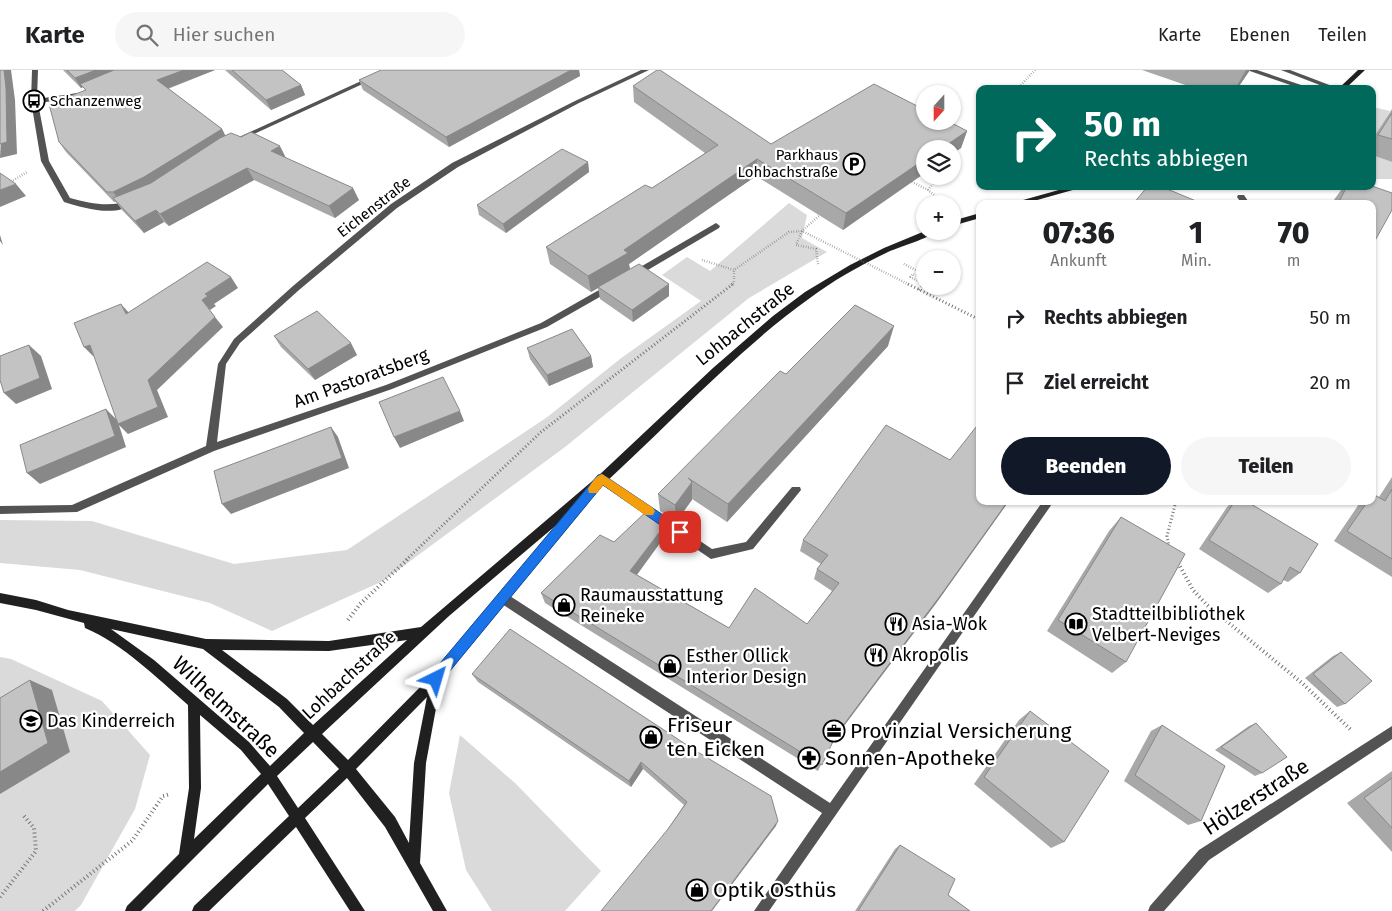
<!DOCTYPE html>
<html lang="de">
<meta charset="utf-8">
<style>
body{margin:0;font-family:"Fira Sans",sans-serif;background:#f6f6f6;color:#202124;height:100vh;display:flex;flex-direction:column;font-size:19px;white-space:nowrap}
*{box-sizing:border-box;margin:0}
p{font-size:16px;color:#757577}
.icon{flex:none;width:28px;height:28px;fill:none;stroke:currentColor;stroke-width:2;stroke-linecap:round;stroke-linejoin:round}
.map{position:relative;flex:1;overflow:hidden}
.sheet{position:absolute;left:976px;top:130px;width:400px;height:305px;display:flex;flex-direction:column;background:#fff;border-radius:10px;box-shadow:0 1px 4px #0004}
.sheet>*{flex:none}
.banner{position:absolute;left:976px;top:15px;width:400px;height:105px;border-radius:10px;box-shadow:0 1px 4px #0004;background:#00695c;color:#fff;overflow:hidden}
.needle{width:32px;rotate:201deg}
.buttons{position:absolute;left:916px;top:15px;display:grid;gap:10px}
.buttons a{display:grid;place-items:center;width:45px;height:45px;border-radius:50%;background:#fff;box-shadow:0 1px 4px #0004;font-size:25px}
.pin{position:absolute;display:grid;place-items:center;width:42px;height:42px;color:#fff;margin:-21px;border-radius:10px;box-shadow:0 2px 8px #0006}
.me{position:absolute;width:55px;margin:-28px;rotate:40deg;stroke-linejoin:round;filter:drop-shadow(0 0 4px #0008)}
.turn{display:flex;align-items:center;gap:18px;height:105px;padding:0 25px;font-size:22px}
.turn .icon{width:65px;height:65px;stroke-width:2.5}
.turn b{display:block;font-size:35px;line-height:42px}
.eta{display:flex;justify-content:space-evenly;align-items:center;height:85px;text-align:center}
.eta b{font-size:30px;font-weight:800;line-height:35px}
.button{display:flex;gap:10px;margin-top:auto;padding:10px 25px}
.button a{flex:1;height:58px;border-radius:30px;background:#111827;color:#fff;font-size:20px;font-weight:800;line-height:58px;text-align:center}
.button a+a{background:#f6f6f6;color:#202124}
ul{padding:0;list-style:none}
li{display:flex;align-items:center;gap:15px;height:65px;padding:0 25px}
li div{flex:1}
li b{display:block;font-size:19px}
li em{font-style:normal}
header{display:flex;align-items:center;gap:30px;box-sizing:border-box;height:70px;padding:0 25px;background:#fff;border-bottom:1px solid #e0e0e0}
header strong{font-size:24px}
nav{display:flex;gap:28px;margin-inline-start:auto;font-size:18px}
.search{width:350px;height:45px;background:#f6f6f6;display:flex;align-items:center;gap:12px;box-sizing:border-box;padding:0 18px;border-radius:28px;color:#757577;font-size:19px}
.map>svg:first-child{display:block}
</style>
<header>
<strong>Karte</strong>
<div class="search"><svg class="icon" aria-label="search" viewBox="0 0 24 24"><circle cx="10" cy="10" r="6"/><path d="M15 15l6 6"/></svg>Hier suchen</div>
<nav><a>Karte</a><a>Ebenen</a><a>Teilen</a></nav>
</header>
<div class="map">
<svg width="1392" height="841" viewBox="0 0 1392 841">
<rect width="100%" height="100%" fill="#fff"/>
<g fill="#dadada">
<path d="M1373,37L1390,41L1373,70Z"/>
<path d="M1372,85L1392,92V109H1373Z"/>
<path d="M789,133L807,145L802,168L827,182L749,228L565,377L383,511L272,561L210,533L80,500L0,493V450L92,451L234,494L347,480L546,348L620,289L701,231L662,205L687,187L710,201Z"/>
<path d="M0,587L11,589L102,631L150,685L135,739L81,835L75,841H0Z"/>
<path d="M460,665L515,713L601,801L565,841H492L466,800L449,723Z"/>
</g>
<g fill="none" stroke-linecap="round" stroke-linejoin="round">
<g stroke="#757575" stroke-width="2.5" stroke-dasharray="0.5 2" stroke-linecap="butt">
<path d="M1028,19L1020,16L1035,0"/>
<path d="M912,112L928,120L945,134"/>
<path d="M9,113L27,102"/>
<path d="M928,120L939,106"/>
<path d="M702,190L734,200L789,162L802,161L812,166"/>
<path d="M818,194L816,179L796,175L802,161L820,145"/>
<path d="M904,194L925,205"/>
<path d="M910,207L913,204L925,209"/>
<path d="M910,207L925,214"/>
<path d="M731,215L734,213V200"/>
</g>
<g stroke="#757575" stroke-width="3" stroke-dasharray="1 2.5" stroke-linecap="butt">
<path d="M1169,477L1167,466L1176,431"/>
<path d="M406,490L541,362L733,214"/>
</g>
<g stroke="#757575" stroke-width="4" stroke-dasharray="1 3" stroke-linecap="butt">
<path d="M1178,493L1193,520L1207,535L1302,613L1352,661"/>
<path d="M348,550L360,534L408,489"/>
<path d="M0,827L36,781L34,758L24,746"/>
<path d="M43,841L132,771L163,726L170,724"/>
</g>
<g fill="#535353" fill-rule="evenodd">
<path d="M1247,0H1257L1313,19H1302Z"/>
<path d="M1281,0H1290L1340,19H1330Z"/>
<path d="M602,405L712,479L746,472L792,417H800L801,420L753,479L711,489L598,412L597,409L598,406Z"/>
</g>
<g fill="#535353" fill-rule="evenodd">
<path d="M32,0H38L37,29L77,23L80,25L69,29L38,33L49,91L70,128C91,134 109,137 130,131L134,133C116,148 84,138 64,132L41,91L31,31Z"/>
<path d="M385,0H393L243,69L237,68Z"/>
<path d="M641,0H649L579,33L458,97L397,138L299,220L240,273L226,294L217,372L386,315L541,253L606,216H612V220L547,257L392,319L214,381L77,442L0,444V436L72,435L206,376L218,294L234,269L293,216L391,134L452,93L575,31Z"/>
<path d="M1238,125H1244L1250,134H1242L1237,127Z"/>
<path d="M716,153L720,156L719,158L636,207H630V203Z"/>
<path d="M1043,431H1054L769,841H754L822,743L499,532L498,528L499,524L503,523L507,524L830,733Z"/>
<path d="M1392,656V669L1209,790L1164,841H1148L1150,836L1199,780Z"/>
</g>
<g fill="#202020" fill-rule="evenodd">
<path d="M1358,0H1365L1345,19H1338Z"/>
<path d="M1073,116H1087L1023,134H1009Z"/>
<path d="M980,143V148L952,156V151Z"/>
<path d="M925,161H937C927,169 902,176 888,182C861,195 834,210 810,228C729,286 663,362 588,428L589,430L588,433L441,611L426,693L420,793L447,841H433L385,757L347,708L305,748L365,841H350L296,757L209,841H192L194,836L289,746L268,714L141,841H125L127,836L179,784L189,718L188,635C157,608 123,574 85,558L84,553L36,540L0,533V523L36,530L68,540L206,569L329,571L421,557L597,407L713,298L773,246L805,222L850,195L884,178ZM560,452L432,605L348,690L322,664L449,546ZM111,559L203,579L279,637L304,663L270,696L249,672L154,590ZM407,570L313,655L287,629L222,580L329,581ZM427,627L414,693L409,773L395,747L356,699ZM200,645L241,680L261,704L194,769L201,718ZM313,672L339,699L298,738L277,706Z"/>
</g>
<g stroke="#757575" stroke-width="2.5" stroke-dasharray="0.5 2" stroke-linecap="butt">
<path d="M812,166L910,215"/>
<path d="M923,215L925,212"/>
</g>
<g stroke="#757575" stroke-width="3" stroke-dasharray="1 2.5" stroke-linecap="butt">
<path d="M908,214L980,250"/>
<path d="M919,220L924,214"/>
</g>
</g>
<g fill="#a8a8a8">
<path d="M63,0H215L168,19L222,59L225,65L286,88L359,130L335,148L254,110L169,156L164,152L144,163L122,140L116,132H114L66,82L59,72L85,20L83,17L81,18Z"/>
<path d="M225,0H282L301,15L305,25L271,40Z"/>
<path d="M381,0H579L580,6L449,77L363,20L359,10Z"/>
<path d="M1142,0H1250L1237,19H1197Z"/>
<path d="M633,16L771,74L967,61L961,78L952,84V79L843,160L756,106L629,194L630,199L669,226L633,252L600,229L598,218L591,222L550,194L546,177L652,118L705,83L634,32Z"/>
<path d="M1392,39V92L1372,85V70Z"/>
<path d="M588,92L589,102L506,163L479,145L477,135Z"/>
<path d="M1344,116H1372V134H1331Z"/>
<path d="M274,266L357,285L315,310L281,277Z"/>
<path d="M888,276L727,452L692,429L676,452L660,441L658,424L786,304Z"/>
<path d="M527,278L591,286L593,297L549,316L530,289Z"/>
<path d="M1392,407V507L1334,471L1359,434L1363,431H1372L1379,427Z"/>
<path d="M980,431H1009L937,532L833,670L818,701L545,533L541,523L614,472L668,451V462L637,505L729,558L807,554L832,521L814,509L817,499L821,494L800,481L803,470Z"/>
<path d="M1233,431H1246L1300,503L1288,512L1283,510L1281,514L1268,523L1199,479L1227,437Z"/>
<path d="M1121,447L1126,592L1112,603L1047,561L1109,461Z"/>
<path d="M1341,582L1345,634L1337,637L1305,608L1333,586Z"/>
<path d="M472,604L776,756L668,759L684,735L643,699L631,717L478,612Z"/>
<path d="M1030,641L1064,772L1051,778L974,714L1019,650Z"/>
<path d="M1256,653L1262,703L1255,706L1215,680L1249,656Z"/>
<path d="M1162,655L1201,751L1188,755L1124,711L1151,661Z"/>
<path d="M1392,701V782L1347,733Z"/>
<path d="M900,775L948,825L970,841H855L895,779Z"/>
</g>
<g fill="#888">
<path d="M4,0H11L15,30L17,84L0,88Z"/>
<path d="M96,0H130L80,14L83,17L81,18L75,8Z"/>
<path d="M184,0H215L163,20L157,10Z"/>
<path d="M571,0H579L580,6L449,77L446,67Z"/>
<path d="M1246,0H1250L1237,19H1235Z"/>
<path d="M301,15L305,25L271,40L266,30Z"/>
<path d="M222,59L227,69L121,132L113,122Z"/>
<path d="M967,61L961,78L952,84V79H941Z"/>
<path d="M280,76L286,88L271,81Z"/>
<path d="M757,89L756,106L629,194L630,200L591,222L588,206L624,180Z"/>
<path d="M925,89V103L843,160L846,143Z"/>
<path d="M588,92L589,102L506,163L503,154Z"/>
<path d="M247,98L254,110L169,156L160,144Z"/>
<path d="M16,114L26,126L0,137V120Z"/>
<path d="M353,118L359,130L335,148L329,136Z"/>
<path d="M156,140L164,152L144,163L135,151Z"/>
<path d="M0,165L3,175L0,171Z"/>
<path d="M231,207L238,218L214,234L216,236L210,240L202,230L205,224Z"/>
<path d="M669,214V226L633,252L632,240Z"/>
<path d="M121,234L130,244H126Z"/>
<path d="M215,247L223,257L157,320L168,347L128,364L119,355L126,377L40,414L27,403L106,339L117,350L148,310Z"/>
<path d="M894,256L888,276L727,452L728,434Z"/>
<path d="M351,273L357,285L315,310L308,299Z"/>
<path d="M29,275L41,286L52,319L16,334L4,323Z"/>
<path d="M90,275L94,287L84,277Z"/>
<path d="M591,286L593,297L549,316L547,305Z"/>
<path d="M460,341L464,351L400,378L394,367Z"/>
<path d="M331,357L338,367L349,398L231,444L222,434Z"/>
<path d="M692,412V430L676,452L675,435Z"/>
<path d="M1008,431H1009L937,532L832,672L836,665Z"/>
<path d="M668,451V462L632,511L630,501Z"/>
<path d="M30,610L52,620L70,682L0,724V702Z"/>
<path d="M641,692L643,699L631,717L629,711Z"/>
<path d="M778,751L776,756L712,841H711Z"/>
</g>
<g fill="#c3c3c3" stroke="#888">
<path d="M0,0H4L6,18L7,72L0,74Z"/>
<path d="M67,0H96L75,8Z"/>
<path d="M114,0H184L157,10L222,59L144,107L113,122H107L59,72L49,34L86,20L80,14Z"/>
<path d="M232,0H282L301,15L266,30Z"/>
<path d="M381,0H571L446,67L359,10Z"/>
<path d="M657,0H660L771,74L874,14L925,40V51H948L967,61L941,79H925V89L846,143L757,89L624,180L628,183L588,206L546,177L645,115L652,118L718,75L633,16Z"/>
<path d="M1392,43V69L1378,65Z"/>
<path d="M251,62L280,76L271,81L353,118L329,136L247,98L160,144L156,140L135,151L113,128L151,113L220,68L231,63L241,67Z"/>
<path d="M562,79L588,92L503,154L477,135Z"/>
<path d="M0,103L16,114L0,120Z"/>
<path d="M1148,116H1160L1196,131L1193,134H1133Z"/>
<path d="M1347,116H1372L1392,123V140L1372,176V134H1338Z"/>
<path d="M207,192L231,207L205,224L208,226L202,230L215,247L148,310L158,337L118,354L90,275L84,277L74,253L121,234L126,244Z"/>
<path d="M639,194L669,214L632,240L598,217Z"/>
<path d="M855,235L894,256L728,434L688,408L692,412L675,435L658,424L780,301L786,304Z"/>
<path d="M317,241L351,273L308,299L274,266Z"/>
<path d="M572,259L591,286L547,305L527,278Z"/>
<path d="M29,275L40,308L4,323L0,310V286Z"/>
<path d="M443,307L460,341L394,367L379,332Z"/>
<path d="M106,339L115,366L27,403L20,375Z"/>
<path d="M980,352V431H1008L943,522L836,665L822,695L541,523L600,465L614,472L649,439L668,451L630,501L729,558L755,518L807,554L839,513L817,499L828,485L803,470L886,355L950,390Z"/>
<path d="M331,357L342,388L222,434L214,401Z"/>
<path d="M1392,419V489L1347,461L1368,431H1372L1373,424L1385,431Z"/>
<path d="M1235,431H1246L1318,474L1300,503L1290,497L1281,514L1209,470Z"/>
<path d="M1121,447L1185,484L1126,592L1058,550Z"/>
<path d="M510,559L696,681L771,726L778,751L711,841H601L668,759L687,732L641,692L629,711L472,604Z"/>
<path d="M1341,582L1372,611L1345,634L1313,604Z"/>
<path d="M30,610L48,673L0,702V628Z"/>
<path d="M1030,641L1109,701L1064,772L984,707Z"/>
<path d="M1256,653L1287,687L1262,703L1221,677Z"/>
<path d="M1162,655L1225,696L1201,751L1135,705Z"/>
<path d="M1392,708V758L1364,728Z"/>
<path d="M900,775L955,809L948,825L970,841H858Z"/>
</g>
<path fill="#1a73e8" stroke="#114b97" d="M602,404L684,459L686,462L684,466H676L603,415L440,613L436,615L431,613L429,609L431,604L598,405Z"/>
<path fill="#f59e0b" d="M602,404L653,438L655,441L653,445H645L603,415L597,423H589L588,419C591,413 596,406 602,404Z"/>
<defs>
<g id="bus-ring" transform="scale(1.125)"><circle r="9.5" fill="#fff" stroke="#000" stroke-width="1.5"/><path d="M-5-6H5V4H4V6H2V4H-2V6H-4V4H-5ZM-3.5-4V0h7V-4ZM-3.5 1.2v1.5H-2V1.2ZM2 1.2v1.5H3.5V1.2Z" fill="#000"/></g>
<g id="parking-ring" transform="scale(1.125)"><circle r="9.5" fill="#fff" stroke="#000" stroke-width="1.5"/><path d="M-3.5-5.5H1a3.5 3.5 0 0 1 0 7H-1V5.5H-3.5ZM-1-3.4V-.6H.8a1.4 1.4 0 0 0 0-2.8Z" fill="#000"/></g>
<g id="shop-ring" transform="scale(1.125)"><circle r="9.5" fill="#fff" stroke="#000" stroke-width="1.5"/><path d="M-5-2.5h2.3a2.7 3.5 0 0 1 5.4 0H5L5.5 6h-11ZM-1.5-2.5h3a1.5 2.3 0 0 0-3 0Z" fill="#000"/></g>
<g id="restaurant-ring" transform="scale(1.125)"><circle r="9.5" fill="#fff" stroke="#000" stroke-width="1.5"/><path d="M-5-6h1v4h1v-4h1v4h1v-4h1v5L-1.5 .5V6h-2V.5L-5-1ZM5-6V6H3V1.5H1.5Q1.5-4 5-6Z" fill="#000"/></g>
<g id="library-ring" transform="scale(1.125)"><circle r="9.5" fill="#fff" stroke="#000" stroke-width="1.5"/><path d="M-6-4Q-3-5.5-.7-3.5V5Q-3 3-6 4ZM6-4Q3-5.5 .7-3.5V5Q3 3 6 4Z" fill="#000"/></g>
<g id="school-ring" transform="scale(1.125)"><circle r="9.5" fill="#fff" stroke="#000" stroke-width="1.5"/><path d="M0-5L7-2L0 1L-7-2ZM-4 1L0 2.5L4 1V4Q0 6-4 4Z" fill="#000"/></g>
<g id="office-ring" transform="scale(1.125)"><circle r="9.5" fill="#fff" stroke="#000" stroke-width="1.5"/><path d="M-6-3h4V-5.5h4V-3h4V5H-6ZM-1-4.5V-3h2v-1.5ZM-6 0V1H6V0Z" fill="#000"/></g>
<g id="pharmacy-ring" transform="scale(1.125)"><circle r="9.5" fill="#fff" stroke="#000" stroke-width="1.5"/><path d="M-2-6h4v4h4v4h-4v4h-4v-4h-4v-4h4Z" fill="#000"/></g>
</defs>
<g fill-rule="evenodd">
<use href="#bus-ring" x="34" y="31"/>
<use href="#parking-ring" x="854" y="94"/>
<use href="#shop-ring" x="564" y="535"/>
<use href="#restaurant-ring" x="896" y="554"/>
<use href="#library-ring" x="1076" y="554"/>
<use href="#restaurant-ring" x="876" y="585"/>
<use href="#shop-ring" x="670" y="596"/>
<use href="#school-ring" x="31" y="651"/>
<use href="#office-ring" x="834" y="661"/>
<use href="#shop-ring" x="651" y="667"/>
<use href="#pharmacy-ring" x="809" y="688"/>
<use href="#shop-ring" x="697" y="820"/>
</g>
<g text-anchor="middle" stroke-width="4.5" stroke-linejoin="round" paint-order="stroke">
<g font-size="15" fill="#000" stroke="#fff" text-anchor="start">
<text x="50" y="36">Schanzenweg</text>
<text x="838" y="90" text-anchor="end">Parkhaus<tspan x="838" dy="17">Lohbachstraße</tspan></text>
</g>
<g font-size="15" fill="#000" stroke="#fff">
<text transform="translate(374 137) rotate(-38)" y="5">Eichenstraße</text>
</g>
<g font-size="18" fill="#000" stroke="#fff">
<text transform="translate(745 254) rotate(-39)" y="6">Lohbachstraße</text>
<text transform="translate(361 308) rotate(-20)" y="6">Am Pastoratsberg</text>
<text transform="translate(349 605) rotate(-43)" y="6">Lohbachstraße</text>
</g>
<g font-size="18" fill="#000" stroke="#fff" text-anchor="start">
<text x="580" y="531">Raumausstattung<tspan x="580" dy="21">Reineke</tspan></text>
<text x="1092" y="550">Stadtteilbibliothek<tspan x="1092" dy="21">Velbert-Neviges</tspan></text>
<text x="912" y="560">Asia-Wok</text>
<text x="892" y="591">Akropolis</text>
<text x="686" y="592">Esther Ollick<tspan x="686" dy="21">Interior Design</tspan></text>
<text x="47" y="657">Das Kinderreich</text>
</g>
<g font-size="21" fill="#000" stroke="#fff">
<text transform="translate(226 637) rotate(43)" y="7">Wilhelmstraße</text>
<text transform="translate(1256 727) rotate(-33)" y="7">Hölzerstraße</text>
</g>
<g font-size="21" fill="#000" stroke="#fff" text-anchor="start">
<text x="667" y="662">Friseur<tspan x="667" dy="24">ten Eicken</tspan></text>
<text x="850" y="668">Provinzial Versicherung</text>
<text x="825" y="695">Sonnen-Apotheke</text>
<text x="713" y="827">Optik Osthüs</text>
</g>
</g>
</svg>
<div class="buttons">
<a><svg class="needle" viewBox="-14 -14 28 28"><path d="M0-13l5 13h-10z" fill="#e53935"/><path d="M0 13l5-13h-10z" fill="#757577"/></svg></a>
<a><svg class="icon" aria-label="layers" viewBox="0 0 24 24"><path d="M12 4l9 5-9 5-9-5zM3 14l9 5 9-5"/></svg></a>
<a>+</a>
<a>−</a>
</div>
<div class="pin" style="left:680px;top:462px;background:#d93025"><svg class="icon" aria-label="arrive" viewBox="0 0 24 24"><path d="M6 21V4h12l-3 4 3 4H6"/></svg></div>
<svg class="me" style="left:436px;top:609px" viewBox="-20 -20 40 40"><path d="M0-17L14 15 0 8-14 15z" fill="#1a73e8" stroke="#fff" stroke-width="4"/></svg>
<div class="banner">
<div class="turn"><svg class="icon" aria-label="right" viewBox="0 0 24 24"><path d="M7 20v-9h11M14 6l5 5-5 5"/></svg><div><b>50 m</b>Rechts abbiegen</div></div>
</div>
<section class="sheet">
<div class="eta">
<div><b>07:36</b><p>Ankunft</p></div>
<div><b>1</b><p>Min.</p></div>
<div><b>70</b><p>m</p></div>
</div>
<ul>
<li><svg class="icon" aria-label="right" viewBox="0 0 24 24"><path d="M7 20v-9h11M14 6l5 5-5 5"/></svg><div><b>Rechts abbiegen</b></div><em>50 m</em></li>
<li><svg class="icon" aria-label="arrive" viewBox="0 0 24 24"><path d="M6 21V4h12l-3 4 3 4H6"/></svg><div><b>Ziel erreicht</b></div><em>20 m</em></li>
</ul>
<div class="button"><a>Beenden</a><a>Teilen</a></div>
</section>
</div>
